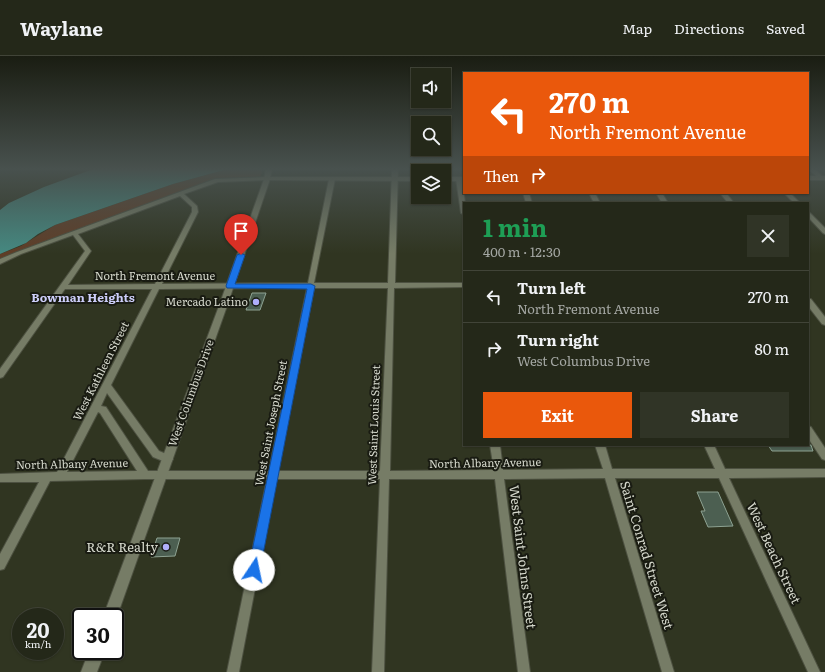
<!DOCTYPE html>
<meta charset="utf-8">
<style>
body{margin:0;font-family:Literata,serif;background:#303426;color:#f1f3f6;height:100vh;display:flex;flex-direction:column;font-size:15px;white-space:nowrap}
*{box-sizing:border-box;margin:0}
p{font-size:13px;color:#a3a6a2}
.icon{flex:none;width:22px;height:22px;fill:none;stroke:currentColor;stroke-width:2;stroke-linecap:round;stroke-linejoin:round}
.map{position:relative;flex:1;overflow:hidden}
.details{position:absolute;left:463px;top:146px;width:346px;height:244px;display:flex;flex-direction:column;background:#242819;border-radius:0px;box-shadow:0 1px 3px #0004,0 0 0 1px #414438}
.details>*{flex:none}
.top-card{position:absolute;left:463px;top:16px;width:346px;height:122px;border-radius:0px;box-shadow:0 1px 3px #0004,0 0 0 1px #414438;background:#ea580c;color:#fff;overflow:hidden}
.tools{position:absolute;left:411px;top:12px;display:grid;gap:8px}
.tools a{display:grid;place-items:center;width:40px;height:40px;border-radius:0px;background:#242819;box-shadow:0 1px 3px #0004,0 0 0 1px #414438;font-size:20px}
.speed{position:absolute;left:12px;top:552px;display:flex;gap:8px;font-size:20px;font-weight:700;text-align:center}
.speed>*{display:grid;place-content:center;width:52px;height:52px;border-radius:50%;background:#242819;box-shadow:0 1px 3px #0004,0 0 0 1px #414438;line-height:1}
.speed small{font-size:10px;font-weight:400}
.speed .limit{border:2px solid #111;border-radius:6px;background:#fff;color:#111}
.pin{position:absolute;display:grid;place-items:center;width:34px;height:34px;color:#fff;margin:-41px -17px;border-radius:50% 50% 50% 0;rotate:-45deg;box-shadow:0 0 4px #0007}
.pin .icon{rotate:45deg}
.me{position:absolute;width:44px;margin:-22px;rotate:11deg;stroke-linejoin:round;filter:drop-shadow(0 0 3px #0008)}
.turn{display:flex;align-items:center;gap:14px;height:84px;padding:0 20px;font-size:18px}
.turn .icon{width:52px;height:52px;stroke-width:2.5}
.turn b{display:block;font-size:28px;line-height:34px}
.then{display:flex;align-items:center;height:38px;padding:0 20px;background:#0003;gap:8px;font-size:15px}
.round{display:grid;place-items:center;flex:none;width:42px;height:42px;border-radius:0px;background:#303426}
.headline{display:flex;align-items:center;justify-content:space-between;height:68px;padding:0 20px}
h1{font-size:24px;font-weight:700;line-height:30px;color:#1e9e55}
.primary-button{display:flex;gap:8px;margin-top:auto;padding:8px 20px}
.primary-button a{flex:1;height:46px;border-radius:0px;background:#ea580c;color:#fff;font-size:16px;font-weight:700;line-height:46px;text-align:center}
.primary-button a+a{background:#303426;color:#f1f3f6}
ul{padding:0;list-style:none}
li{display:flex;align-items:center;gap:12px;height:52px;padding:0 20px;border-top:1px solid #414438}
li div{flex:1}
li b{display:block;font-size:15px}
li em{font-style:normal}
header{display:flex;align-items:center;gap:24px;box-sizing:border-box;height:56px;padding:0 20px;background:#242819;border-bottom:1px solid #414438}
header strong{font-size:19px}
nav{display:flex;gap:22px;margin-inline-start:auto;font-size:14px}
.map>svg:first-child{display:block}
</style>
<header>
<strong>Waylane</strong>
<nav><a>Map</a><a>Directions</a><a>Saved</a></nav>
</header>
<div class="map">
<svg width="825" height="616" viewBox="0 0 825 616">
<rect width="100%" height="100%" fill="#303521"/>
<path fill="#5f3d26" d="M231,112H263L260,122H216L17,196L0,204V198L21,190L55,169L173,128Z"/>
<path fill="#458981" d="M96,112H231L173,128L55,169L38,178L26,187L0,198V154L9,147L44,131Z"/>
<g fill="#4c5f51" stroke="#8da292">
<path d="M252,237H266L260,254H246Z"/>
<path d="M768,389H811L813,395H772Z"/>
<path d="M697,436H718L733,470L708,471L701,455H705Z"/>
<path d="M157,482H180L175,500L151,501Z"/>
</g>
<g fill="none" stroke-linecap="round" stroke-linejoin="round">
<g stroke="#4d5141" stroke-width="2">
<g id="minor">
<path d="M392,112H398L395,227H464V231L394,232L390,415L494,414L490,389H500L503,414L603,413L595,389H605L612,413H715L704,389H714L725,413H825V421L729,422L820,616H808L719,422H615L674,616H662L605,422L504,423L530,616H518L495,423H389L384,616H372L380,423H276L239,616H227L267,423H145L50,425L4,513L0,514V498L39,426H0V418L57,416L152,233H65L3,321L0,322V313L85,195L73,179L21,198L0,208V203L17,196L215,123L267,121L270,123L269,124L218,126L184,138L197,150L198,156L162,228L308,227L329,123L332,121L335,123L314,227H388ZM180,140L192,151V156L155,228L68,229L91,195L78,178ZM307,232L269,415H148L106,351L101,350L107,337L153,401L168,407L171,406L173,403L171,400L159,395L111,329L159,233ZM314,232H388L380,415H278ZM98,356L100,357L137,415L67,416Z"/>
<path d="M808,112H814L823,121V123H819Z"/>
<path d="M459,121L462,123L465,147H464V159L461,157L456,123Z"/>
<path d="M523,137H529L532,147H526Z"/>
<path d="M589,137H595L600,147H594Z"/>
<path d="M656,137H662L668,147H662Z"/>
<path d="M720,137H726L734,147H728Z"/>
<path d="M784,137H790L800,147H794Z"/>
<path d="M808,156L810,157L825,172V178L823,177L808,161Z"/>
<path d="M808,243H811L825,261V269L822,268L808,250Z"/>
<path d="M808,370L811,371L825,392V404L822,403L808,382Z"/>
</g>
</g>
<g stroke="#4d5141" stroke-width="2">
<g id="tertiary">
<rect x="808" y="120" width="17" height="4"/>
<path d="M267,121H418V125L265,124V122Z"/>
<rect x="444" y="121" width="20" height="4"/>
</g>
</g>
<g stroke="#4d5141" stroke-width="2">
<g id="secondary">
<path d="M266,112H272L270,123L227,250L115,566V561H103L219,250L264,123Z"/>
<path d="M89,595H105L97,616H81Z"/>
</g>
</g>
<use href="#minor" fill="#767c66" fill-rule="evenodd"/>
<use href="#tertiary" fill="#767c66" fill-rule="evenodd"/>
<use href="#secondary" fill="#767c66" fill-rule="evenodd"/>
</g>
<linearGradient id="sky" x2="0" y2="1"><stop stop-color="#1a1d12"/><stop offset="0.57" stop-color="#48514e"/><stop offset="1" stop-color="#48514e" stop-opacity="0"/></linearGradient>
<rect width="825" height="198" fill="url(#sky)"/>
<path fill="#1a73e8" stroke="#114b97" d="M241,197L245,199L235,228H311L315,230L260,514L258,518L254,520L250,518L248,514L307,233L227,232L226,230L237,199Z"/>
<g fill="#afaefa" stroke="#191b12" stroke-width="1.5">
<circle cx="256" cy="246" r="4"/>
<circle cx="166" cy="491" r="4"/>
</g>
<g text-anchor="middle" stroke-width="4" stroke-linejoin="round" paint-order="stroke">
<g font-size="11" fill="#d6d9cd" stroke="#191b12">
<text x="155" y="224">North Fremont Avenue</text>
<text transform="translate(101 315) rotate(-63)" y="4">West Kathleen Street</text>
<text transform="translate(191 337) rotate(-70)" y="4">West Columbus Drive</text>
<text transform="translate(271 367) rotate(-79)" y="4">West Saint Joseph Street</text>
<text transform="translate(374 369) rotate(-88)" y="4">West Saint Louis Street</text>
<text transform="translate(485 407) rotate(-1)" y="4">North Albany Avenue</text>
<text transform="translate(72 408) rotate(-1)" y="4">North Albany Avenue</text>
</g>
<g font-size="11" fill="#d6d9cd" stroke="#191b12" text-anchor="end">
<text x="248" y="250">Mercado Latino</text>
</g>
<g font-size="12" font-weight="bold" fill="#cdcef9" stroke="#191b12">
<text x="83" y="246">Bowman Heights</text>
</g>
<g font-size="13" fill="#d6d9cd" stroke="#191b12" text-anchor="end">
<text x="158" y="496">R&amp;R Realty</text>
</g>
<g font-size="13" fill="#d6d9cd" stroke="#191b12">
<text transform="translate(774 497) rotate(65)" y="5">West Beach Street</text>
<text transform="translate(647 499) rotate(73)" y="5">Saint Conrad Street West</text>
<text transform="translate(523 501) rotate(83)" y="5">West Saint Johns Street</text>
</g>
</g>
</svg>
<div class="tools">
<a><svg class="icon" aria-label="sound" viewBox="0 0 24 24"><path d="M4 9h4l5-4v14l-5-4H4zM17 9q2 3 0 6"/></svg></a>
<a><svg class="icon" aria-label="search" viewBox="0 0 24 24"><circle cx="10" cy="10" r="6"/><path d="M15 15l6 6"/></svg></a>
<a><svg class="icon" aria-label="layers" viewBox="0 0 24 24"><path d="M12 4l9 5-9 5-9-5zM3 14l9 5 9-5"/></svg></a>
</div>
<div class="speed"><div>20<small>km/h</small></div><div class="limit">30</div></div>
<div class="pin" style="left:241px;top:199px;background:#d93025"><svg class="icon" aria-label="arrive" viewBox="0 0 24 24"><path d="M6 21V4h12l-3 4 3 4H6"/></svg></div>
<svg class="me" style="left:254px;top:514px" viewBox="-20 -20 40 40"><circle r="19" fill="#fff"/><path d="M0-13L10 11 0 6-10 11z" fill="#1a73e8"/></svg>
<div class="top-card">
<div class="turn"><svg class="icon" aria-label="left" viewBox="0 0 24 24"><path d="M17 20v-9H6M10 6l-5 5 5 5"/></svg><div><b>270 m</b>North Fremont Avenue</div></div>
<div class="then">Then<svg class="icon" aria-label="right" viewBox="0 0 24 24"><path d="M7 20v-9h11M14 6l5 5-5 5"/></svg></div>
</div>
<section class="details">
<div class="headline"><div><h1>1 min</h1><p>400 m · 12:30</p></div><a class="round"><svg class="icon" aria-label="close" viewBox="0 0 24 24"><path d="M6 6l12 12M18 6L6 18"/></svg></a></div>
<ul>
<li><svg class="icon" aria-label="left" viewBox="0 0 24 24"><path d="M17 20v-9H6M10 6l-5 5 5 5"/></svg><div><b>Turn left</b><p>North Fremont Avenue</p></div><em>270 m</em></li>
<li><svg class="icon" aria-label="right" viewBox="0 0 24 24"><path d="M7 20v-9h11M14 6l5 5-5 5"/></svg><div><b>Turn right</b><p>West Columbus Drive</p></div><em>80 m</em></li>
</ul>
<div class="primary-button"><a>Exit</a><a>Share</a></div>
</section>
</div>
